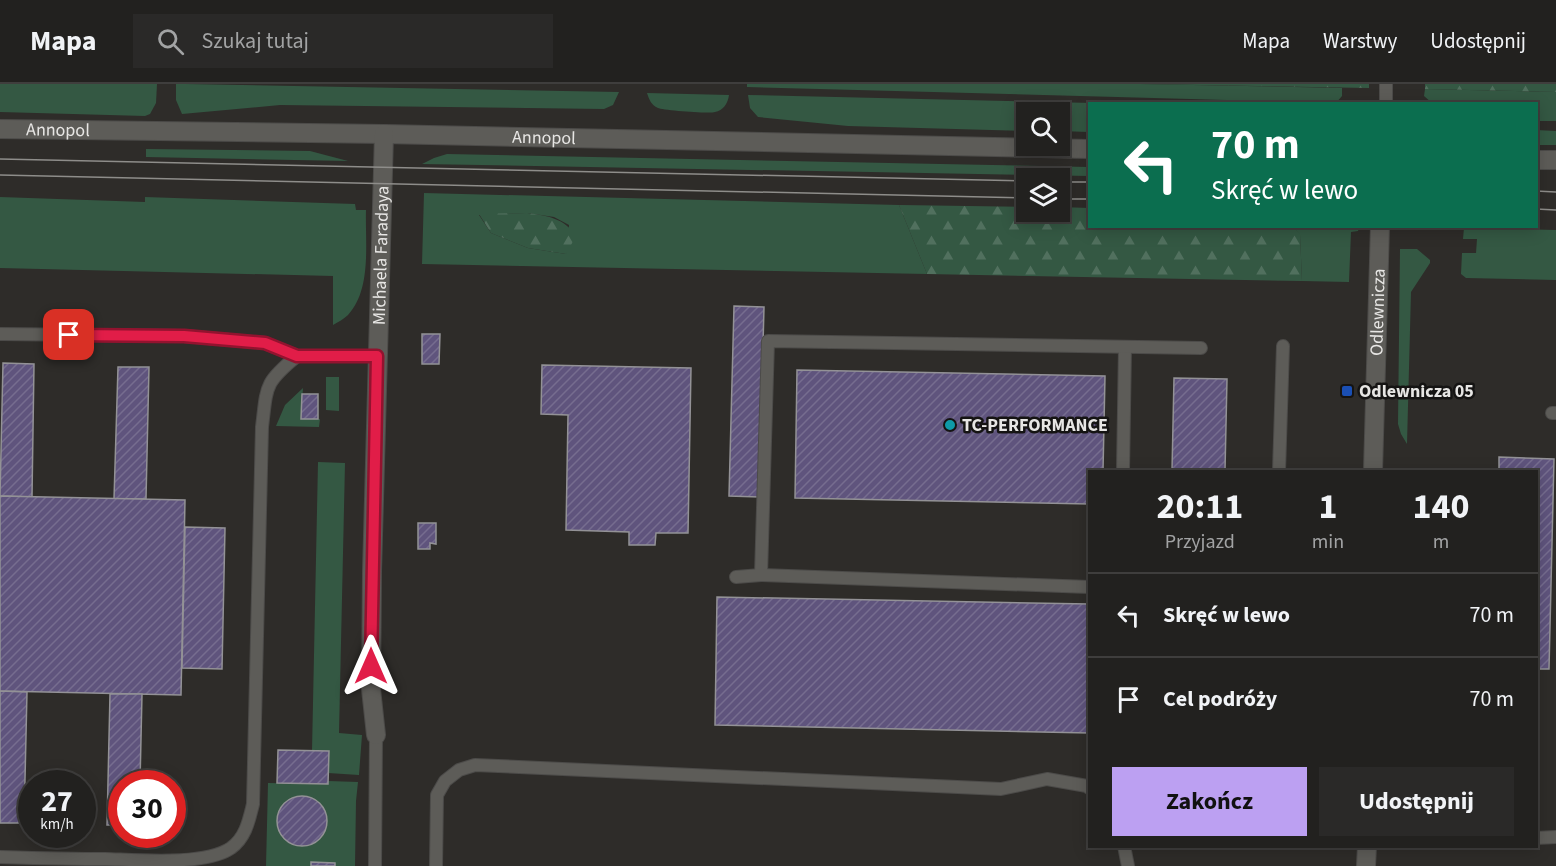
<!DOCTYPE html>
<html lang="pl">
<meta charset="utf-8">
<style>
body{margin:0;font-family:"Source Sans 3",sans-serif;background:#2a2928;color:#f1f3f6;height:100vh;display:flex;flex-direction:column;font-size:22px;white-space:nowrap}
*{box-sizing:border-box;margin:0}
p{font-size:20px;color:#a2a3a4}
.icon{flex:none;width:33px;height:33px;fill:none;stroke:currentColor;stroke-width:2;stroke-linecap:round;stroke-linejoin:round}
.map{position:relative;flex:1;overflow:hidden}
.details{position:absolute;left:1088px;top:386px;width:450px;height:378px;display:flex;flex-direction:column;background:#22211f;border-radius:0px;box-shadow:0 3px 15px #0003,0 0 0 2px #3f3e3d}
.details>*{flex:none}
.top-card{position:absolute;left:1088px;top:18px;width:450px;height:126px;border-radius:0px;box-shadow:0 3px 15px #0003,0 0 0 2px #3f3e3d;background:#0b6e4f;color:#fff;overflow:hidden}
.fabs{position:absolute;left:1016px;top:18px;display:grid;gap:12px}
.fabs a{display:grid;place-items:center;width:54px;height:54px;border-radius:0px;background:#22211f;box-shadow:0 3px 15px #0003,0 0 0 2px #3f3e3d;font-size:30px}
.speed{position:absolute;left:18px;top:686px;display:flex;gap:12px;font-size:30px;font-weight:700;text-align:center}
.speed>*{display:grid;place-content:center;width:78px;height:78px;border-radius:50%;background:#22211f;box-shadow:0 3px 15px #0003,0 0 0 2px #3f3e3d;line-height:1}
.speed small{font-size:15px;font-weight:400}
.speed .limit{border:9px solid #d22;background:#fff;color:#111}
.pin{position:absolute;display:grid;place-items:center;width:51px;height:51px;color:#fff;margin:-26px;border-radius:12px;box-shadow:0 3px 9px #0006}
.me{position:absolute;width:66px;margin:-33px;rotate:0deg;stroke-linejoin:round;filter:drop-shadow(0 0 4px #0008)}
.turn{display:flex;align-items:center;gap:21px;height:126px;padding:0 24px;font-size:27px}
.turn .icon{width:78px;height:78px;stroke-width:2.5}
.turn b{display:block;font-size:42px;line-height:51px}
.eta{display:flex;justify-content:space-evenly;align-items:center;height:102px;text-align:center}
.eta b{font-size:36px;font-weight:700;line-height:42px}
.button{display:flex;gap:12px;margin-top:auto;padding:12px 24px}
.button a{flex:1;height:69px;border-radius:0px;background:#bca0f2;color:#111;font-size:24px;font-weight:700;line-height:69px;text-align:center}
.button a+a{background:#2a2928;color:#f1f3f6}
ul{padding:0;list-style:none}
li{display:flex;align-items:center;gap:18px;height:84px;padding:0 24px;border-top:2px solid #3f3e3d}
li div{flex:1}
li b{display:block;font-size:22px}
li em{font-style:normal}
header{display:flex;align-items:center;gap:36px;box-sizing:border-box;height:84px;padding:0 30px;background:#22211f;border-bottom:2px solid #3f3e3d}
header strong{font-size:28px}
nav{display:flex;gap:33px;margin-inline-start:auto;font-size:21px}
.search{width:420px;height:54px;background:#2a2928;display:flex;align-items:center;gap:15px;box-sizing:border-box;padding:0 21px;border-radius:0px;color:#a2a3a4;font-size:22px}
.map>svg:first-child{display:block}
</style>
<header>
<strong>Mapa</strong>
<div class="search"><svg class="icon" aria-label="search" viewBox="0 0 24 24"><circle cx="10" cy="10" r="6"/><path d="M15 15l6 6"/></svg>Szukaj tutaj</div>
<nav><a>Mapa</a><a>Warstwy</a><a>Udostępnij</a></nav>
</header>
<div class="map">
<svg width="1556" height="782" viewBox="0 0 1556 782">
<defs>
<pattern id="forest-firs" width="22" height="20" patternUnits="userSpaceOnUse" patternTransform="scale(1.5)"><rect width="22" height="20" fill="#345843"/><path d="M5 1l3.5 6h-7zM16 11l3.5 6h-7z" fill="#51705e"/></pattern>
<pattern id="building-hatch" width="6" height="6" patternUnits="userSpaceOnUse" patternTransform="scale(1.5)"><rect width="6" height="6" fill="#5f547d"/><path d="M-1 1l2-2M0 6l6-6M5 7l2-2" fill="none" stroke="#766d8f"/></pattern>
</defs>
<rect width="100%" height="100%" fill="#2e2c29"/>
<g fill="#345843" fill-rule="evenodd">
<path d="M0,0H157L156,19L150,30L145,32L0,28Z"/>
<path d="M176,0H186L619,8L613,21L604,25L280,21L182,30L176,16Z"/>
<path d="M747,0H1141L1342,4V12L1336,19L747,3Z"/>
<path d="M1425,5L1556,8V37H1536V20L1432,19L1424,12Z"/>
<path d="M647,9L729,11C728,19 723,27 715,28C709,30 662,26 658,24C651,21 649,15 647,9Z"/>
<path d="M748,11L1094,19L1089,20V48L1059,47V28H1026V47L848,42L758,33L750,24Z"/>
<path d="M1536,46L1556,47V61H1536Z"/>
<path d="M146,65L310,67L348,77L146,73Z"/>
<path d="M447,70L1089,83V92L422,80L434,74Z"/>
<path d="M424,109L899,121L927,190L422,180ZM527,129L554,133L569,141L566,170L528,164L491,149L479,131Z"/>
<path d="M0,113L145,118V113L355,120L356,126H366C365,159 372,205 348,231C344,235 338,238 333,241V192L0,184Z"/>
<path d="M1293,143H1359L1358,147L1351,148L1349,198L1302,197L1300,151Z"/>
<path d="M1464,144L1556,146V196L1466,194L1461,190L1462,169H1476L1477,155H1463Z"/>
<path d="M1400,165H1417L1430,176V179L1411,208L1407,360L1401,350L1398,340Z"/>
<path d="M326,293H339V327L326,326Z"/>
<path d="M303,304L301,334L320,335L319,343L276,342L285,321Z"/>
<path d="M318,378L345,379L339,649L362,651L359,691L328,689L312,667Z"/>
<path d="M328,697L358,698L356,717L355,782H266L268,699L327,700Z"/>
</g>
<g fill="url(#forest-firs)">
<path d="M1141,0H1369V4Z"/>
<path d="M1425,0H1556V8L1425,5Z"/>
<path d="M899,121L1026,123V128H1059V123L1089,124V142L1293,143L1300,150L1302,197L927,190Z"/>
<path d="M527,129C548,132 564,134 576,152L566,170L528,164L491,149L479,130Z"/>
</g>
<g fill="url(#building-hatch)" stroke="#939296" stroke-width="1.5">
<path d="M734,222L764,223L759,413L729,412Z"/>
<path d="M422,250H440L439,280H422Z"/>
<path d="M3,279L34,280L32,413L0,412Z"/>
<path d="M542,281L691,284L688,449H656L655,461H629V448L566,446L568,331L541,330Z"/>
<path d="M118,283H149L146,415H114Z"/>
<path d="M797,286L1105,292L1103,387H1089V420L795,414Z"/>
<path d="M1174,294L1227,295L1225,387H1172Z"/>
<path d="M302,310H318V335H301Z"/>
<path d="M1499,373L1554,375L1549,585H1536V387H1499Z"/>
<path d="M0,412L185,416L181,611L0,607Z"/>
<path d="M418,439H436V460L430,459V465H418Z"/>
<path d="M185,443L225,444L222,585L182,584Z"/>
<path d="M717,513L1089,520V649L715,641Z"/>
<path d="M0,607L27,608L24,739H0Z"/>
<path d="M110,610H142L140,699H122V741H107Z"/>
<path d="M278,666L329,667L328,700L277,699Z"/>
<circle cx="302" cy="737" r="25"/>
<path d="M311,778L335,779V782H311Z"/>
</g>
<g fill="none" stroke-linecap="round" stroke-linejoin="round">
<g stroke="#4c4b49" stroke-width="14">
<g id="lane">
<path d="M1386,0V20"/>
<path d="M0,250L184,252L265,259L297,272H377"/>
<path d="M1552,329H1556"/>
<path d="M1123,387L1125,263"/>
<path d="M1279,387L1283,262"/>
<path d="M761,491L768,257L1201,264"/>
<path d="M736,493L761,491L1089,503"/>
<path d="M1536,754L1556,753"/>
<path d="M1124,762L1128,782"/>
<path d="M0,773C35,774 70,775 105,775C138,776 205,782 231,764C246,753 249,736 253,720L262,343C267,302 264,299 297,272"/>
<path d="M375,782L376,651"/>
<path d="M436,782L437,711L445,697L459,686L475,681L1001,705L1047,695L1087,702L1089,704"/>
</g>
</g>
<g stroke="#4c4b49" stroke-width="20">
<g id="street">
<path id="s1" d="M0,45L384,50L1089,65"/>
<path id="s2" d="M376,651L371,605L372,488L384,50"/>
</g>
</g>
<g stroke="#4c4b49" stroke-width="20">
<g id="secondary">
<path d="M1536,76H1556"/>
<path id="s3" d="M1373,387L1380,142"/>
<path d="M1366,782L1367,762"/>
</g>
</g>
<use href="#lane" stroke="#5d5c58" stroke-width="12"/>
<use href="#street" stroke="#5d5c58" stroke-width="18"/>
<use href="#secondary" stroke="#5d5c58" stroke-width="18"/>
<g stroke="#8e8d8a" stroke-width="1.5">
<path d="M0,75L1026,97"/>
<path d="M0,91L1026,114"/>
<path d="M1059,98H1089"/>
<path d="M1536,107L1556,108"/>
<path d="M1059,115H1089"/>
<path d="M1536,125L1556,126"/>
</g>
</g>
<g fill="none" stroke-linecap="round" stroke-linejoin="round">
<g stroke="#92132f" stroke-width="15">
<path id="route" d="M69,251L184,252L265,259L297,272H377L371,582"/>
</g>
<use href="#route" stroke="#e11d48" stroke-width="10"/>
</g>
<rect fill="#1a4fb4" stroke="#151413" stroke-width="2" x="1341" y="301" width="12" height="12" rx="3"/>
<circle fill="#0f9aa8" stroke="#151413" stroke-width="2" cx="950" cy="341" r="6"/>
<g text-anchor="middle" stroke-width="5" stroke-linejoin="round" paint-order="stroke">
<g font-size="18" fill="#e7e6e4" stroke="#151413">
<text dy="6" stroke="none"><textPath href="#s1" startOffset="58">Annopol</textPath></text>
<text dy="6" stroke="none"><textPath href="#s1" startOffset="544">Annopol</textPath></text>
<text dy="6" stroke="none"><textPath href="#s2" startOffset="480">Michaela Faradaya</textPath></text>
<text dy="6" stroke="none"><textPath href="#s3" startOffset="159">Odlewnicza</textPath></text>
</g>
<g font-size="18" font-weight="bold" fill="#e7e6e4" stroke="#151413" text-anchor="start">
<text x="1359" y="313">Odlewnicza 05</text>
<text x="962" y="347">TC-PERFORMANCE</text>
</g>
</g>
</svg>
<div class="fabs">
<a><svg class="icon" aria-label="search" viewBox="0 0 24 24"><circle cx="10" cy="10" r="6"/><path d="M15 15l6 6"/></svg></a>
<a><svg class="icon" aria-label="layers" viewBox="0 0 24 24"><path d="M12 4l9 5-9 5-9-5zM3 14l9 5 9-5"/></svg></a>
</div>
<div class="speed"><div>27<small>km/h</small></div><div class="limit">30</div></div>
<div class="pin" style="left:69px;top:251px;background:#d93025"><svg class="icon" aria-label="arrive" viewBox="0 0 24 24"><path d="M6 21V4h12l-3 4 3 4H6"/></svg></div>
<svg class="me" style="left:371px;top:582px" viewBox="-20 -20 40 40"><path d="M0-17L14 15 0 8-14 15z" fill="#e11d48" stroke="#fff" stroke-width="4"/></svg>
<div class="top-card">
<div class="turn"><svg class="icon" aria-label="left" viewBox="0 0 24 24"><path d="M17 20v-9H6M10 6l-5 5 5 5"/></svg><div><b>70 m</b>Skręć w lewo</div></div>
</div>
<section class="details">
<div class="eta">
<div><b>20:11</b><p>Przyjazd</p></div>
<div><b>1</b><p>min</p></div>
<div><b>140</b><p>m</p></div>
</div>
<ul>
<li><svg class="icon" aria-label="left" viewBox="0 0 24 24"><path d="M17 20v-9H6M10 6l-5 5 5 5"/></svg><div><b>Skręć w lewo</b></div><em>70 m</em></li>
<li><svg class="icon" aria-label="arrive" viewBox="0 0 24 24"><path d="M6 21V4h12l-3 4 3 4H6"/></svg><div><b>Cel podróży</b></div><em>70 m</em></li>
</ul>
<div class="button"><a>Zakończ</a><a>Udostępnij</a></div>
</section>
</div>
